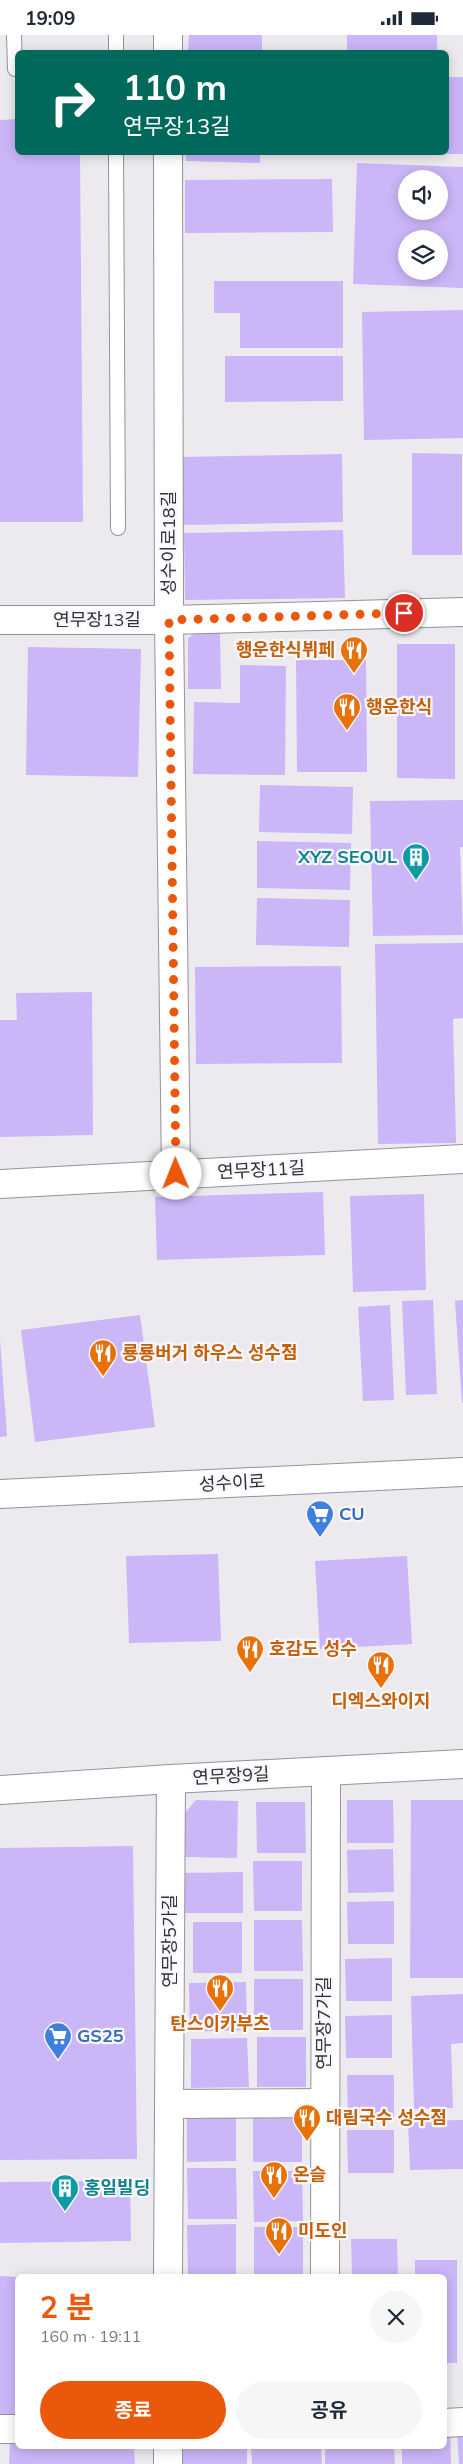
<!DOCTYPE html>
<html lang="ko">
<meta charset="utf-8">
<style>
body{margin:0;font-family:Mulish,"Noto Sans KR",sans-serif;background:#f6f6f7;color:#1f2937;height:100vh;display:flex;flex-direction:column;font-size:19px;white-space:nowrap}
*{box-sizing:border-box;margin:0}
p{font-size:16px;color:#747a83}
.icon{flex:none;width:28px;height:28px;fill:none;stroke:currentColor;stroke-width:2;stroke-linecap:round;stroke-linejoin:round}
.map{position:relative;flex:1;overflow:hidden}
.sheet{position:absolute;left:15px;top:2239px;width:432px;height:175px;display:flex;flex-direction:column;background:#fff;border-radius:8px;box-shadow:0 2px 12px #0003}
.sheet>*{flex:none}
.hud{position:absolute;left:15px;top:15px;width:434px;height:105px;border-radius:8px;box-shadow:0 2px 12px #0003;background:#00695c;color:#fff;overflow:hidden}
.buttons{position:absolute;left:398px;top:135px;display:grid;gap:10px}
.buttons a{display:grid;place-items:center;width:50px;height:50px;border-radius:50%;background:#fff;box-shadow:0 2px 12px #0003;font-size:25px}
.pin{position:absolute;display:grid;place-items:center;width:42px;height:42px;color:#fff;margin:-21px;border:2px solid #fff;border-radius:50%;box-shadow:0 1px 5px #0007}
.me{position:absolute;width:55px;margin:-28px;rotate:359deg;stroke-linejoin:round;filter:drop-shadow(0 0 4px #0008)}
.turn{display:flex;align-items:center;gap:18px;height:105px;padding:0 25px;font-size:22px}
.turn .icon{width:65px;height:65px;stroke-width:2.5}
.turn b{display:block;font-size:35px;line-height:42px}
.round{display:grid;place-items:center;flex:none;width:52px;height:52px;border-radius:26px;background:#f6f6f7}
.head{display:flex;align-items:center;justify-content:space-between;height:85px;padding:0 25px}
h1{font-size:30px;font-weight:700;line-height:38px;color:#ea580c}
.action{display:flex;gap:10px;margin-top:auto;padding:10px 25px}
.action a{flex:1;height:58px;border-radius:30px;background:#ea580c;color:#fff;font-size:20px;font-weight:700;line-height:58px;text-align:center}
.action a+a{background:#f6f6f7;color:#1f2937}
.status{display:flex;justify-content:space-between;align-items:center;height:35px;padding:0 25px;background:#fff;direction:ltr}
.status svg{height:14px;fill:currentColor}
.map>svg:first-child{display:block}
</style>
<div class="status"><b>19:09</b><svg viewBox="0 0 49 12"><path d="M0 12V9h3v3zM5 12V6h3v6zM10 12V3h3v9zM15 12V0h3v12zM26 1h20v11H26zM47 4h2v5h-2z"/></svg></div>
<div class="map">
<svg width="463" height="2429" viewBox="0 0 463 2429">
<rect width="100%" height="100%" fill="#eceaef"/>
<g fill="#cbb6f7" fill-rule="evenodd">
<path d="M189,0H262V18H188Z"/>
<rect x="347" y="0" width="90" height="18"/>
<rect x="446" y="42" width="17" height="77"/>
<path d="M18,84V118H80L83,487H0V85Z"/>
<path d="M186,118H260V128L186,126Z"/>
<path d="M357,128L463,132V253L353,249ZM406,144H439V176H406ZM406,204H439V236H406Z"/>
<path d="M332,144L333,197L185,198V145Z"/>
<path d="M214,246H343V313H240V278H214Z"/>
<path d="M463,275V403L364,405L362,277Z"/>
<path d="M225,321H343V366L225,367Z"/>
<path d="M412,418L462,419V520H412Z"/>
<path d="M342,419L343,487L183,490V422Z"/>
<path d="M343,495L345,563L185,565L184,498Z"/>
<path d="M197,597H220L221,654H188V603Z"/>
<path d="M397,609H455V744L397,743Z"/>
<path d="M28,612L141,614L138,742L26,740Z"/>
<path d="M296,625H366L367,737H297Z"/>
<path d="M240,630L286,631L285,740L193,739L194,667L240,668Z"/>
<path d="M260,750L353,752L352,799L259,797Z"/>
<path d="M463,765V812H460L463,900L373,901L370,766Z"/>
<path d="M257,806L351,808L350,855L257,853Z"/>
<path d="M257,863L350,865L349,912L256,910Z"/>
<path d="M463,908V983L453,984L456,1108L378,1109L375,909Z"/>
<path d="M341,931L342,1028L196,1029L195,932Z"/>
<path d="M92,957L93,1100L0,1102V985H17L16,958Z"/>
<path d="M323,1157L325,1220L157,1225L155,1162Z"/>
<path d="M424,1159L426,1255L353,1257L350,1161Z"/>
<path d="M433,1265L437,1359L406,1360L402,1266Z"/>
<path d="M463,1265V1368H462L455,1266Z"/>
<path d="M390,1270L394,1365L363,1366L358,1272Z"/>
<path d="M140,1280L155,1392L35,1407L21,1295Z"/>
<path d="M0,1304L7,1401L0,1402Z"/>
<path d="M218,1519L221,1606L129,1608L126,1521Z"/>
<path d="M407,1521L412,1609L320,1614L315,1526Z"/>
<path d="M196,1765L238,1766L237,1823L181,1822L182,1781Z"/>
<path d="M347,1765H393L394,1808H347Z"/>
<path d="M411,1765H463V1943H410Z"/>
<path d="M256,1767H305L306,1818H257Z"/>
<path d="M133,1811L137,2124L0,2125V1813Z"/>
<path d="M393,1814L394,1857L348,1858L347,1815Z"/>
<path d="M253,1826H302V1876H254Z"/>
<path d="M243,1837V1878H182V1838Z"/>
<path d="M394,1866V1909H348L347,1867Z"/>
<path d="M254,1885H302L303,1936H254Z"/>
<rect x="193" y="1887" width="49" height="51"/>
<path d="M392,1923V1966H346L345,1924Z"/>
<rect x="254" y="1944" width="49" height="51"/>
<path d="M246,1947L247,1995L190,1997L189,1948Z"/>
<path d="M463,1959V2008L451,2009L453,2073L414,2074L411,1961Z"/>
<path d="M392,1980V2023H346L345,1981Z"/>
<rect x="257" y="2002" width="49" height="50"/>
<path d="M247,2003L249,2052L191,2053V2004Z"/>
<path d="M347,2040H394V2083H348Z"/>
<path d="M187,2076H236V2126L187,2127Z"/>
<path d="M302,2076V2127H253V2077Z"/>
<path d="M463,2085V2134L410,2135L408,2086Z"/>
<path d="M347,2095H394V2138H348Z"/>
<path d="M187,2133H236L237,2184H188Z"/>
<path d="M253,2136H302L303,2186L254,2187Z"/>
<path d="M130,2146L131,2206L0,2208V2147Z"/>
<path d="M236,2189V2240H188L187,2190Z"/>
<rect x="254" y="2192" width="49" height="49"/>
<path d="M351,2204H397L398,2241H352Z"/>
<path d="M415,2225H457V2328H445V2241H415Z"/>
<path d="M0,2241L18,2242V2382H0Z"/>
<path d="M463,2396V2429H459L457,2397Z"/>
<path d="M445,2397H450L451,2429H402V2411H445Z"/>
<path d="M10,2408H18V2411H134L135,2429H9Z"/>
<path d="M177,2411H247V2429H178Z"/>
<path d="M251,2411H321L322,2429H252Z"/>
<path d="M325,2411H394L395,2429H325Z"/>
</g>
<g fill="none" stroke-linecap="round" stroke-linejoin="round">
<g stroke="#949397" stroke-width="16">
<g id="lane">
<path d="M14,0L15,34"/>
<path d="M116,0V18"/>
<path d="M116,118L118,493"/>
</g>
</g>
<g stroke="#949397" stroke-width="30">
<g id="street">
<path d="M168,0V18"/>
<path d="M168,118L169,585L176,1139"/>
<path d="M0,585H169L463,577"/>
<path d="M0,1149L463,1124"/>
<path d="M0,1755L171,1744L463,1729"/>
<path d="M169,2069L324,2068"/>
<path d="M168,2241L171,1744"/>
<path d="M325,2241L326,1736"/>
<path d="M445,2388L463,2387"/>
<path d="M0,2394H18"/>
<path d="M168,2411V2429"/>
</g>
</g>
<g stroke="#949397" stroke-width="30">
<path id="secondary" d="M0,1459L463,1437"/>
</g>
<use href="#lane" stroke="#fff" stroke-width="14"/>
<use href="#street" stroke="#fff" stroke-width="28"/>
<use href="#secondary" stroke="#fff" stroke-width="28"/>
</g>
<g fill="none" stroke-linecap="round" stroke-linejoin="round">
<path stroke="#ea580c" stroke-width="9" stroke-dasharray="0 16.2" d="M176,1139L169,585L404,578"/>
</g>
<defs>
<g id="restaurant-pin" transform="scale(1.4375)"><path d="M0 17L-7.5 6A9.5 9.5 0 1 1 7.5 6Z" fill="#e8710a" stroke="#f9f8fc"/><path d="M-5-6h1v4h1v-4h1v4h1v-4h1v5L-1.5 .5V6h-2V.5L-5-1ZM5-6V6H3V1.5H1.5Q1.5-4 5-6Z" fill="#fff"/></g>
<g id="building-pin" transform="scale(1.4375)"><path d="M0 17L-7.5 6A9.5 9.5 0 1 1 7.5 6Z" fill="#0f9aa8" stroke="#f9f8fc"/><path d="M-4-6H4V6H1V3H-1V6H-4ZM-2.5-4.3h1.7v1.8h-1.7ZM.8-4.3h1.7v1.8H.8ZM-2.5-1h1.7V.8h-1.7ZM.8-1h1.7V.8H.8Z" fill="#fff"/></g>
<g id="supermarket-pin" transform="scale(1.4375)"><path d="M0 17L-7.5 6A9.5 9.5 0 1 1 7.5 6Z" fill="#3f7fe0" stroke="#f9f8fc"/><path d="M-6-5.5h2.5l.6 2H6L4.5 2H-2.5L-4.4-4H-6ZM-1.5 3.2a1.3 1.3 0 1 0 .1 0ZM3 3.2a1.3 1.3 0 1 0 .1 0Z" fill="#fff"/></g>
</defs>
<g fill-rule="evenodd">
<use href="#restaurant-pin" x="354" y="615"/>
<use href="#restaurant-pin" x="347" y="672"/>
<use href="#building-pin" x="416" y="822"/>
<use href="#restaurant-pin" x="103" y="1318"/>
<use href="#supermarket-pin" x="320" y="1479"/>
<use href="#restaurant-pin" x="250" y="1614"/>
<use href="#restaurant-pin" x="381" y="1630"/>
<use href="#restaurant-pin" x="220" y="1953"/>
<use href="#supermarket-pin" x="58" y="2001"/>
<use href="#restaurant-pin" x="307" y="2083"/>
<use href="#restaurant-pin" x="274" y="2140"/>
<use href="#building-pin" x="65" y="2153"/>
<use href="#restaurant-pin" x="279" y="2196"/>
</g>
<g text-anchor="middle" stroke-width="4.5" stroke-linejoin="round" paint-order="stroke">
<g font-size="18" fill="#313032" stroke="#f9f8fc">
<text transform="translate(169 508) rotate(-90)" y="6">성수이로18길</text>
<text x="97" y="591">연무장13길</text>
<text transform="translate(261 1135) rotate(-3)" y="6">연무장11길</text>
<text transform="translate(232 1448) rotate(-3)" y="6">성수이로</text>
<text transform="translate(231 1741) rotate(-3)" y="6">연무장9길</text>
<text transform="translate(170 1906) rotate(-90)" y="6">연무장5가길</text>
<text transform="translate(324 1988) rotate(-90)" y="6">연무장7가길</text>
</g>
<g font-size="18" font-weight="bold" fill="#c56008" stroke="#f9f8fc" text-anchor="start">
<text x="335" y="621" text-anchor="end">행운한식뷔페</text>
<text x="366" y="678">행운한식</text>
<text x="122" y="1324">룡룡버거 하우스 성수점</text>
<text x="269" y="1620">호감도 성수</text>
<text x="381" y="1672" text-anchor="middle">디엑스와이지</text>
<text x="220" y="1995" text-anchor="middle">탄스이카부츠</text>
<text x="326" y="2089">대림국수 성수점</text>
<text x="293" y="2146">온슬</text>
<text x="298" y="2202">미도인</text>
</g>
<g font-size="18" font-weight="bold" fill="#0d838f" stroke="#f9f8fc" text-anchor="end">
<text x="397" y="828">XYZ SEOUL</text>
<text x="84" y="2159" text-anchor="start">홍일빌딩</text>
</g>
<g font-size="18" font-weight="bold" fill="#366cbe" stroke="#f9f8fc" text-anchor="start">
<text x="339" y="1485">CU</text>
<text x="77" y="2007">GS25</text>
</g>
</g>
</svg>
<div class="buttons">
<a><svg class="icon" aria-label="sound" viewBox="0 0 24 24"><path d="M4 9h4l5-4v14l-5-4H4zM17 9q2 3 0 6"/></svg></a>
<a><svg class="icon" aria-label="layers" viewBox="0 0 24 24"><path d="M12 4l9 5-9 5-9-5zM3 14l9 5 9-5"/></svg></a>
</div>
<div class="pin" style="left:404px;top:578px;background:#d93025"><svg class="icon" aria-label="arrive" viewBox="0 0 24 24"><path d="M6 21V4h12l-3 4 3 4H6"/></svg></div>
<svg class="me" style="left:176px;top:1139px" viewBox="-20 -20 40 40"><circle r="19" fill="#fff"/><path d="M0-13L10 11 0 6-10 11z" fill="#ea580c"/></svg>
<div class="hud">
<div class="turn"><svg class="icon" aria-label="right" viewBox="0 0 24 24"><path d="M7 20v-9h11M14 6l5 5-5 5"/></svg><div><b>110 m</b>연무장13길</div></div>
</div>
<section class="sheet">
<div class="head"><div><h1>2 분</h1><p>160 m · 19:11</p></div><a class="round"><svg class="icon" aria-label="close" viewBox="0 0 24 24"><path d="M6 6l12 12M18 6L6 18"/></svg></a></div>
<div class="action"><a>종료</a><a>공유</a></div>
</section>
</div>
